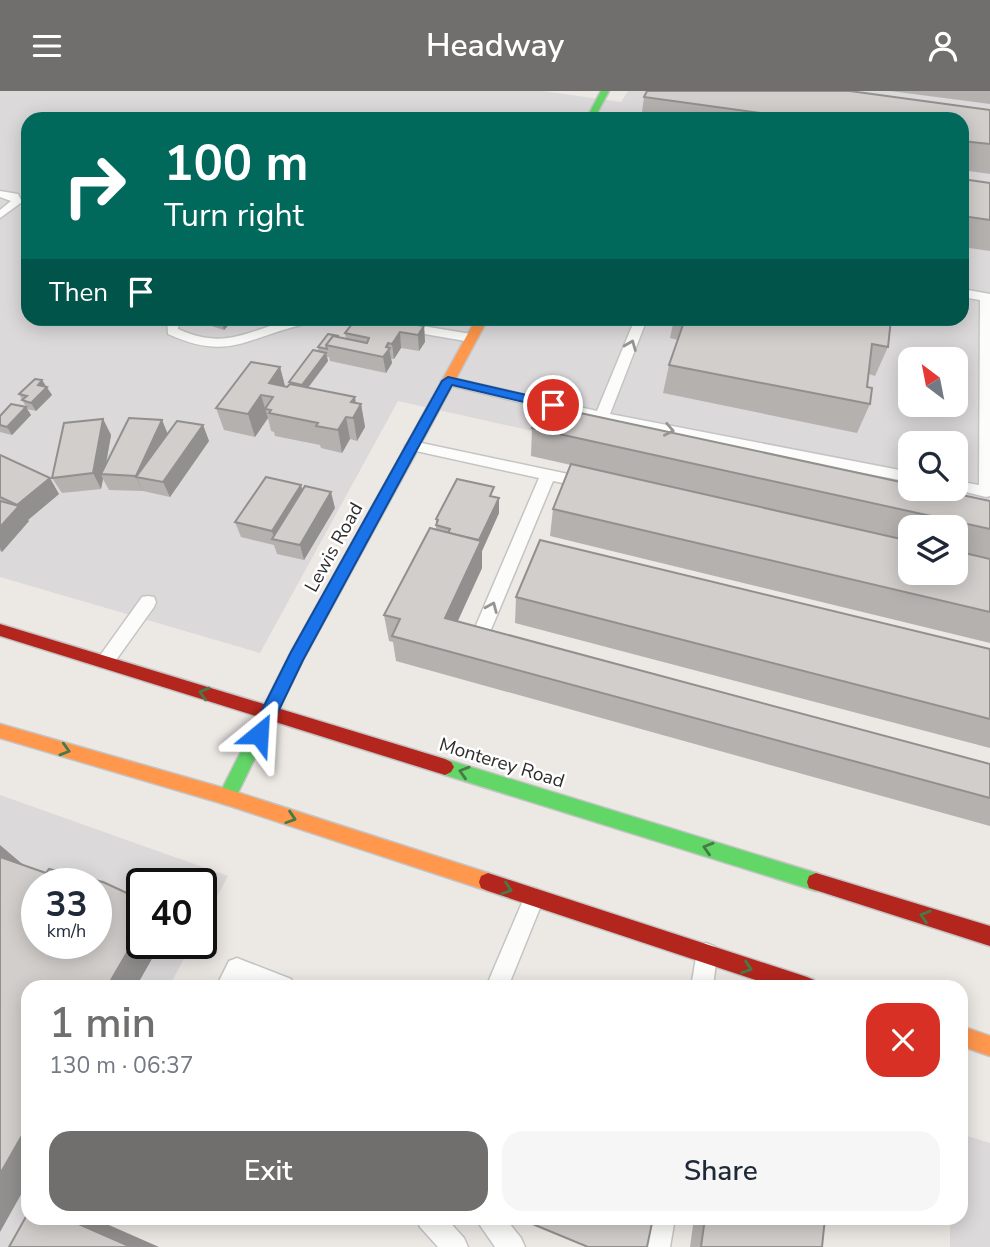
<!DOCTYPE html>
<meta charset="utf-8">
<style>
body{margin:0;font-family:"Nunito Sans",sans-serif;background:#f6f6f7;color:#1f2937;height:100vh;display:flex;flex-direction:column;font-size:26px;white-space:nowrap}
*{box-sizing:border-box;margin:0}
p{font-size:23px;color:#747a83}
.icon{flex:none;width:38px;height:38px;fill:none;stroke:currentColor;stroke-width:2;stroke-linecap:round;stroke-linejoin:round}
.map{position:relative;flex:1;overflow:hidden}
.drawer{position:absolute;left:21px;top:889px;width:947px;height:245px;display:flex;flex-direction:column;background:#fff;border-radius:21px;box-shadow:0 4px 18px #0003}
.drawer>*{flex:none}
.guide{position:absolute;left:21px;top:21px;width:948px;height:214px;border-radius:21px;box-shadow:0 4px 18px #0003;background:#00695c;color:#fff;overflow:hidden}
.needle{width:46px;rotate:328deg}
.controls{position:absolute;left:898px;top:256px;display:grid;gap:14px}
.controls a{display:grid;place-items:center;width:70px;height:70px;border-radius:14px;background:#fff;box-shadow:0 4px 18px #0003;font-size:35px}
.speed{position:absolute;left:21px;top:777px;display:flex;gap:14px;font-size:35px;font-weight:700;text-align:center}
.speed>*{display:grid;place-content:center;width:91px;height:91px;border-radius:50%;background:#fff;box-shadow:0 4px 18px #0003;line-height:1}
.speed small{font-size:18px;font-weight:400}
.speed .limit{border:4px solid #111;border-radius:10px;background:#fff;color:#111}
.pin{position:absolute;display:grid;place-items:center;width:60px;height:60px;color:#fff;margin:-30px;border:4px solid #fff;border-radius:50%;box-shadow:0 2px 7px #0007}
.me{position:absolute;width:77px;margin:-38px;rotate:27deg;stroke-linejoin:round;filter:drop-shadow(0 0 5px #0008)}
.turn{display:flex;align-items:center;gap:24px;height:147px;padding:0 28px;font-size:32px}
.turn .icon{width:91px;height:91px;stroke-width:2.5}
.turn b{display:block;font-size:49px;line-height:60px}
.then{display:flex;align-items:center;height:66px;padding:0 28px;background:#0003;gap:14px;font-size:26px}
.round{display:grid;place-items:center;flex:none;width:74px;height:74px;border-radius:21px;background:#f6f6f7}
.head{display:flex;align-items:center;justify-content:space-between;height:119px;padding:0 28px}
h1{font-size:42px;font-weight:600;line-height:52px;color:#706f6e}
.button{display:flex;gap:14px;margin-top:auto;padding:14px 28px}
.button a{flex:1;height:80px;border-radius:21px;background:#706f6e;color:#fff;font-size:28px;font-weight:600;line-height:80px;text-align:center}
.button a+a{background:#f6f6f7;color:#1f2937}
header{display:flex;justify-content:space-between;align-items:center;height:91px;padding:0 28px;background:#706f6e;color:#fff;font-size:32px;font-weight:600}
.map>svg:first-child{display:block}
</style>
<header><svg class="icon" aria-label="menu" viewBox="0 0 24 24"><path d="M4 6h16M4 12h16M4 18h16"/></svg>Headway<svg class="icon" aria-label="person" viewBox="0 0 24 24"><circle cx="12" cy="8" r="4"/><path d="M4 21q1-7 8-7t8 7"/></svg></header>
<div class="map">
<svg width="990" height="1156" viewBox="0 0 990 1156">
<rect width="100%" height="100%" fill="#ece8e4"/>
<g fill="#dcd9db" fill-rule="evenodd">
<path d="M0,0H543L621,11L628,0H990V442L398,310L260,562L0,486ZM28,28H962V228H28ZM910,268H956V313H910ZM910,352H956V397H910Z"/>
<path d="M0,704L228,785L201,835V793H142V852H192L169,896H28V1127L31,1156H0ZM37,793H96V852H37Z"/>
<path d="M961,1043L990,1052V1156H950V1127H961Z"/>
</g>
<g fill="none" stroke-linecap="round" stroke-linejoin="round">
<g stroke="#c5c4c5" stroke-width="3">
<g id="lane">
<path d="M0,100L18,103L22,111L0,127V119L11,110L0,106Z"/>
<path d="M962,198L990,203V405L986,406L950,397H956V390L979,394L980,209L962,206Z"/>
<path d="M167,228H179L178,238C227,260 248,239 294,228C308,225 325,227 338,228C329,235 313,232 301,234C244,248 228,270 168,243Z"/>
<path d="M355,228H380L471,243L477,247L471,251L361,232Z"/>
<path d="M635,228H647L610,323L910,381V391L602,331L448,294L441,290L448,286L597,320Z"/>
<path d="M412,350L587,387L594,392L587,397L553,390L490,541L499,544L502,549L499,554C490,557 482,554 474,551L471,546L539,387L407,358L405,355Z"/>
<path d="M148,505L154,506L156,511L154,516L111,576H99L96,571L99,566L142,506Z"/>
<path d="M534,797L541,800L544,807L508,896H486L527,800Z"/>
<path d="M706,852L714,855L717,863L713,896H691L698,855Z"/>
<path d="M237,867L291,888L294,896H255L242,891L239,896H216L229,870Z"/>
<path d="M416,1127H446L464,1147L468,1156H438L420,1136Z"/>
<path d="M475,1127H505L521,1147L525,1156H495Z"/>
<path d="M649,1127H675L670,1156H644Z"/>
</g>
</g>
<g stroke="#c5c4c5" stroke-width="3">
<g id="fast">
<path d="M601,0H609L594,28H586Z"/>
<path d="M405,365L412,369L303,569L233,712L227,714L221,712L218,706L221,700L291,561L398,369Z"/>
<path d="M445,668L816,782L823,785L825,791L823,797L816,800L445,684L439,681L436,676L439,671Z"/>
</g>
</g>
<g stroke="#c5c4c5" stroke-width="3">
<g id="slow">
<path d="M476,228H488L412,369L405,373L400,372L398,369Z"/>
<path d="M0,633L227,698L488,782L495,785L497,791L495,797L488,800L227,714L0,647Z"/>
<path d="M961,935L990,945V965L961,955Z"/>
</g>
</g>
<g stroke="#c5c4c5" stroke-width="3">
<g id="jam">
<path d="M0,533L445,668L451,671L454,676L451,681L445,684L0,545Z"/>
<path d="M488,782L807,886L814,889L817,896H777L488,800L481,797L479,791L481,785Z"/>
<path d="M816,782L990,835V855L809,797L807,791L809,785Z"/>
</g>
</g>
<use href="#lane" fill="#fcfcfb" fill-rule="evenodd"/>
<use href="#fast" fill="#63d668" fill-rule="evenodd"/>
<use href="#slow" fill="#ff974d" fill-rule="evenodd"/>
<use href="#jam" fill="#b3261e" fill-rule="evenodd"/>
</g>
<g fill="#b4b1af" fill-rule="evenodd">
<path d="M890,0H990V13Z"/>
<path d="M644,6L990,19V83L962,79V28H641Z"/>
<path d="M962,88L990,92V160L962,156Z"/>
<path d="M85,228H122L115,235Z"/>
<path d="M197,228H234L224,239L199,231Z"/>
<path d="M674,228H891L888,256L875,285L869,283L867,296L870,313L857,342L663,302L669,274L678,249L670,247Z"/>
<path d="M424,235L425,251L419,260L401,257L394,268H391L392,272L386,282L330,270L329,266H327L328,270L308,297L361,313L365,336L357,350L350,348L342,362L321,357L320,354L275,345L274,341L271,340L268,327L255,346L224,339L216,317L280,276L285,295L287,296L289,294V291L318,260V256L339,246L346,248L345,242Z"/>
<path d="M46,296L52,304L36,320L27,318L31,324L12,344L0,341V325L26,316L19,303Z"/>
<path d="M103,328L111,344L106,374L162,329L168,343L203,334L209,350L170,406L143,400L109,399L103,388L101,398L62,402L52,387Z"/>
<path d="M532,337L990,410V552L550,445L553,418L571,374L531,365ZM910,436H956V481H910Z"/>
<path d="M0,364L59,403L28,429L29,430L2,461L0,460Z"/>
<path d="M301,394L302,399L335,417L304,469L277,463L274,454L241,446L235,431Z"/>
<path d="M494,406L499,407V422L482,460V477L458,530L990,673V735L396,570L393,551L389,550L384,524L436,439V428Z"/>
<path d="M516,506L990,558V657L515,532Z"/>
<path d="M694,1127H825L822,1156H690Z"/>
</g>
<g fill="#92908e">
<path d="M112,228H122L115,235Z"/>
<path d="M225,228H234L224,239L222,231Z"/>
<path d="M424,235L425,251L419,260L418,244Z"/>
<path d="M400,241L401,257L394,268L392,253Z"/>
<path d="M388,252L392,272L386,282L383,266L386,256Z"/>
<path d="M326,262L328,270L304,302L302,294Z"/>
<path d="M280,276L286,299L269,292Z"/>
<path d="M42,289L52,304L36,320L31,312L38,294Z"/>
<path d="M261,304L268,327L255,346L248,323Z"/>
<path d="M355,306L357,320L361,313L365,336L357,350L351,311Z"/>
<path d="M26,316L31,324L12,344L7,336Z"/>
<path d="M346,326L350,348L342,362L338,339Z"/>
<path d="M103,328L111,344L104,383H101L103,388L101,398L93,382Z"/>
<path d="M162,329L168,344L136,386L143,400L136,385Z"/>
<path d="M203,334L209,350L170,406L163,391Z"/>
<path d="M50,387L59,403L28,429L29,430L2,461L0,457V436L18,416L17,414Z"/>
<path d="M301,394L305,409L274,448L272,440Z"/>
<path d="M331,401L335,417L304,469L300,454Z"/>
<path d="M499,407V422L482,460V477L447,553L445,527L474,460Z"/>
<path d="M0,754L27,777L0,767Z"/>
<path d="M142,836V852H161L136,896H107Z"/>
<path d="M28,1034V1091L0,1141V1083Z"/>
<path d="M65,1127H93L159,1156H131Z"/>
</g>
<g fill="#d1cecb" stroke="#92908e" stroke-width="2" fill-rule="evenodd">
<path d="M647,0H850L990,19V53L962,50V28H804L644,6Z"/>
<path d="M962,88L990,92V129L962,125Z"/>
<path d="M211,228H225L222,231Z"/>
<path d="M356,228H383L424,235L418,244L400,241L392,253L388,252L386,256L390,257L383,266L326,254L333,245L367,252L369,247L345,242Z"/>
<path d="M685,228H891L888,256L872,253L867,296L872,297L870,313L669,274Z"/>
<path d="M328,243L339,245H333L326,254L327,258L318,256Z"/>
<path d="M313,259L326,262L302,294L289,291Z"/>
<path d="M251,271L280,276L269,292L287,296L290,293L355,306L351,311L361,313L353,327L346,326L338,339L316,335L318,332L269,322L271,319L265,318L273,306L261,304L248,323L216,317Z"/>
<path d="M35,288L42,289L38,294L47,296L31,312L22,309L27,305L19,303Z"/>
<path d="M11,313L26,316L7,336L0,334V325Z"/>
<path d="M543,314L910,393V397H929L990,410V438L532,337Z"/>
<path d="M129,327L162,329L136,385L101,383Z"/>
<path d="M103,328L93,382L52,387L64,332Z"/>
<path d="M177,330L203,334L163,391L136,386Z"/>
<path d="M0,364L50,387L17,414L0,406Z"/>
<path d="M571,373L910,450V481H956V460L990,468V521L553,418Z"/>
<path d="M266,386L301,394L272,440L235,431Z"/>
<path d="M457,388L494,396L490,405L499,407L479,449L448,442L450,438L436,434L438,429L436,428Z"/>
<path d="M305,395L331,401L300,454L272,448Z"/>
<path d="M0,410L19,415L0,436Z"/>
<path d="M430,437L481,450L445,527L990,673V707L392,545L400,528L384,524Z"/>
<path d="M540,449L990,558V628L516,506Z"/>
<path d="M0,766L46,782L49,778L103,791L142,809V836L107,896H28V1034L0,1083ZM37,793H96V852H37Z"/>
<path d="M28,1122V1127H65L131,1156H9Z"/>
<path d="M518,1127H653L647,1156H588Z"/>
<path d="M705,1127H825L822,1156H701Z"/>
</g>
<defs><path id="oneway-chevron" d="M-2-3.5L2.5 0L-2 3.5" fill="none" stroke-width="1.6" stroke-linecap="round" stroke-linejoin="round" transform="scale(1.75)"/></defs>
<g stroke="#959594">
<use href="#oneway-chevron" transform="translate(631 254) rotate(-68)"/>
<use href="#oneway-chevron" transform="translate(669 339) rotate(11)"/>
<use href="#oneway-chevron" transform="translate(492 516) rotate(-67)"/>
</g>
<g stroke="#467a48">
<use href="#oneway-chevron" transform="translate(204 602) rotate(-163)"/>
<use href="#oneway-chevron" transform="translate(65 659) rotate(16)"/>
<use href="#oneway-chevron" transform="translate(464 681) rotate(-163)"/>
<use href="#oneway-chevron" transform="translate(291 727) rotate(18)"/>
<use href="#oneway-chevron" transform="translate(708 757) rotate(-163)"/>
<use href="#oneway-chevron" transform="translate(507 798) rotate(18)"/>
<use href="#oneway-chevron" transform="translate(925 825) rotate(-163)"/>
<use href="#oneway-chevron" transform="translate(747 877) rotate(18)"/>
</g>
<path fill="#1a73e8" stroke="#114b97" stroke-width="2" d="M448,286L553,310L559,314L553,318L452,294L303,569L265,648L259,651L253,648L250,643L291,561L442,290Z"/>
<g text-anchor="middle" stroke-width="5" stroke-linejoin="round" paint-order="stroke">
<g font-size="19" fill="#2e2e2e" stroke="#fff">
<text transform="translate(333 456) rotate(-61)" y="7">Lewis Road</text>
<text transform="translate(502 671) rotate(17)" y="7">Monterey Road</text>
</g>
</g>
</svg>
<div class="controls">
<a><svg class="needle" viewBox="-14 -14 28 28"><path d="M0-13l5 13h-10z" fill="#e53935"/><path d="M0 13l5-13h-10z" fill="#747a83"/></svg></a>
<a><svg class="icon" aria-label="search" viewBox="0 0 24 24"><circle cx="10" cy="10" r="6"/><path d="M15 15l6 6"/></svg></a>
<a><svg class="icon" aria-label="layers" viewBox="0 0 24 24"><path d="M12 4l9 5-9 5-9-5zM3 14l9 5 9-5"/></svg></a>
</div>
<div class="speed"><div>33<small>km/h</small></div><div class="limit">40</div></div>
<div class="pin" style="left:553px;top:314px;background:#d93025"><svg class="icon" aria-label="arrive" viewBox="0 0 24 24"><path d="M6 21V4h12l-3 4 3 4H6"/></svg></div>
<svg class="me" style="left:259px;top:643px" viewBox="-20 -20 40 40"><path d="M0-17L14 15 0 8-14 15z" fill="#1a73e8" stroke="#fff" stroke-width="4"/></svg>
<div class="guide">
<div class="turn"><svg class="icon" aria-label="right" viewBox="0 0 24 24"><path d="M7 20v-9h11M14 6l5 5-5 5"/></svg><div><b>100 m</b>Turn right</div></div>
<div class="then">Then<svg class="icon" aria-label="arrive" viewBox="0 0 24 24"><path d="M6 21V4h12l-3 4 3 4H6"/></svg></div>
</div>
<section class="drawer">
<div class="head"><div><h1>1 min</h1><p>130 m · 06:37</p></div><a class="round" style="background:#d93025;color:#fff"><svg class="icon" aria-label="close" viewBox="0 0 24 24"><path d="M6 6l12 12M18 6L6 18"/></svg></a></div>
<div class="button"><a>Exit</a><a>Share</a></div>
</section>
</div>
